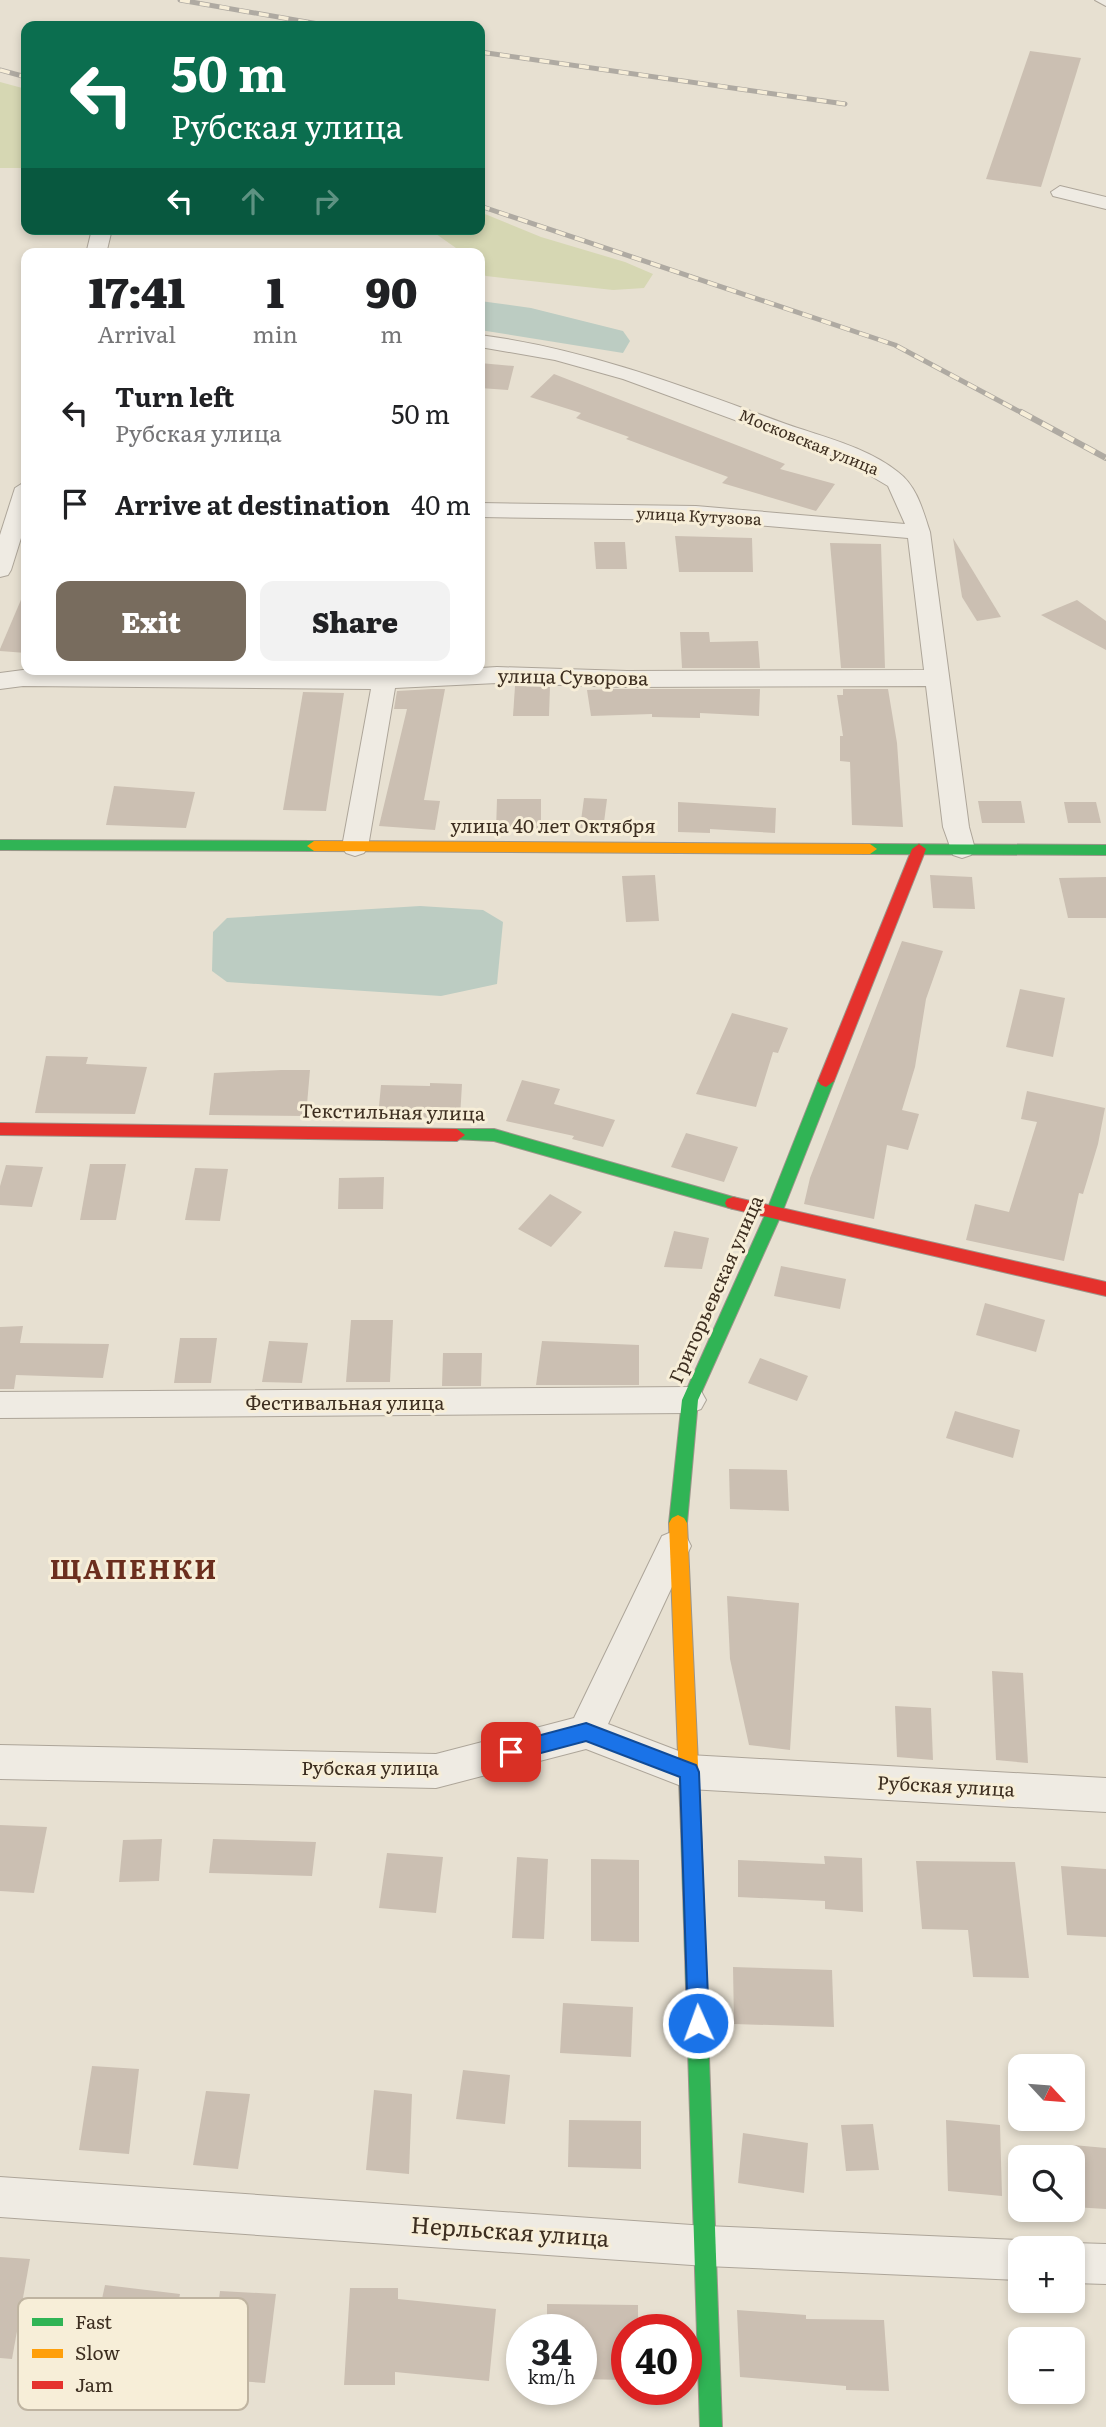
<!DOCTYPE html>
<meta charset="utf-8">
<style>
body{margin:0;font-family:Literata,serif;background:#f2f2f2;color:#202124;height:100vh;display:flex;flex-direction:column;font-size:26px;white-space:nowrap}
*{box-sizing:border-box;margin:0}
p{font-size:23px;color:#757577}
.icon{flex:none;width:38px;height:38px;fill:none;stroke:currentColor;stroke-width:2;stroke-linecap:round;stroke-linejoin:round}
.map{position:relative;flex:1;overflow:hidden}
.side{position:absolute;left:21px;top:248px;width:464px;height:427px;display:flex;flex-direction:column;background:#fff;border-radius:14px;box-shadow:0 4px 10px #0003}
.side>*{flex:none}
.top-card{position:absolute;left:21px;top:21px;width:464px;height:214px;border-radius:14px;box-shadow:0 4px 10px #0003;background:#0b6e4f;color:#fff;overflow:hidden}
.needle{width:46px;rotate:116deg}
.controls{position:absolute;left:1008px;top:2054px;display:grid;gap:14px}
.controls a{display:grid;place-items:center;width:77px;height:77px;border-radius:14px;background:#fff;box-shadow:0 4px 10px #0003;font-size:35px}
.speed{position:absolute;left:506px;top:2314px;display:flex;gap:14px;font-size:35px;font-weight:700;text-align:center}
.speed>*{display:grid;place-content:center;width:91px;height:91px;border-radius:50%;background:#fff;box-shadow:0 4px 10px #0003;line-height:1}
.speed small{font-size:18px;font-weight:400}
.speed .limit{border:10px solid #d22;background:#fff;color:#111}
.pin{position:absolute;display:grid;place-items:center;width:60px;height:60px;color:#fff;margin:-30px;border-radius:14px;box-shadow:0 4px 10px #0006}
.me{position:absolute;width:77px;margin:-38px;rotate:358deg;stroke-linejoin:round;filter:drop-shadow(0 0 5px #0008)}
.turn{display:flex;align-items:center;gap:24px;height:147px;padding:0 35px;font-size:32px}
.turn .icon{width:91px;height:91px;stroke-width:2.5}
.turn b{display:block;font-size:49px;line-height:60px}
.lanes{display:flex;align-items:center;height:66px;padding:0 35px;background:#0003;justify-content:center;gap:35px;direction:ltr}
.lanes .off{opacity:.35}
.eta{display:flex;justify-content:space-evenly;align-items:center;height:119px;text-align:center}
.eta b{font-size:42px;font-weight:800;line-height:49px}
.cta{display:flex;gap:14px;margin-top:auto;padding:14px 35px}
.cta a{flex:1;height:80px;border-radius:14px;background:#786c5e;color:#fff;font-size:28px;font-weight:800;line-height:80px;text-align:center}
.cta a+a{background:#f2f2f2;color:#202124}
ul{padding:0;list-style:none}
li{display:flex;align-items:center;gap:21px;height:91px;padding:0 35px}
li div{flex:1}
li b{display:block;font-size:26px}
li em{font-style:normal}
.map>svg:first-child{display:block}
</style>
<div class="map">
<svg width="1106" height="2427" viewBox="0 0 1106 2427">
<rect width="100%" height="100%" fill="#e7e0d1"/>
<g fill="#d6d7b3">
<path d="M0,82L26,89V168H0Z"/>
<path d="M480,212L541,237L625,262L653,274L644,288L613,290L486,276L480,273V254H458L456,248L429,229H480Z"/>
</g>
<g fill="#bcccc2">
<path d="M480,301L531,308L623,331L630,341L623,353L480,330Z"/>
<path d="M420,906L483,910L503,922L497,984L441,996L227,982L212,971L213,932L227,918Z"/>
</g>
<g fill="#cbbfb2">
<path d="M1030,51L1081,58L1041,187L986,179Z"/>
<path d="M480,363L514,366L508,390L480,388Z"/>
<path d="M554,374L785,464L780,469L835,484L816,511L722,483L728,477L626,439L629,437L576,418L581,413L530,397Z"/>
<path d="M675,536L752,538L753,572H679Z"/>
<path d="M953,538L1001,617L977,621L962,597Z"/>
<path d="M594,542H625L627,569H596Z"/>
<path d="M830,543L881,544L885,668H841Z"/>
<path d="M26,588V653L0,651V649Z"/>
<path d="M1077,600L1106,621V650L1041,615Z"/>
<path d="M680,632H709L710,642L758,641L760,668H682Z"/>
<path d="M515,686L550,687L549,716H513Z"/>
<path d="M432,689H445L424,800L440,801L435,830L379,826L407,709H394L397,691Z"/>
<path d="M611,689H760L759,716L700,713V718L652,717V714L591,716L587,690Z"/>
<path d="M843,689H888L897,743L903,827L852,825L850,762L840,761V736H843L837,695H843Z"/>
<path d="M303,692L344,693L326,811L283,810Z"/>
<path d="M114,786L195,792L186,828L106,825Z"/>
<path d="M584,798L607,799L603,830L580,828Z"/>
<path d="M497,799H541V830H496Z"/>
<path d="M978,801H1021L1025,823H982Z"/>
<path d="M678,802L776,808L775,833L710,829V833L678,832Z"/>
<path d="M1064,802H1096L1101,823H1068Z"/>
<path d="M655,875L659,921L626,922L622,876Z"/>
<path d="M930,875L972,877L975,909L933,908Z"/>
<path d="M1106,877V918H1068L1059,878Z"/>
<path d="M902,941L943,951L926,999L915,1067L902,1110L919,1114L908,1150L887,1145L874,1219L804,1204L810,1178Z"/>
<path d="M1020,989L1065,998L1053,1057L1006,1047Z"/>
<path d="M732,1013L788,1028L778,1053L773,1052L756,1107L696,1094Z"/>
<path d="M46,1056L88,1057L86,1064L147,1067L135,1114L35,1113Z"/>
<path d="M281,1070H310L306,1116L209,1115L214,1073Z"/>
<path d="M522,1080L560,1089L554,1104L615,1120L603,1147L572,1139L574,1136L506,1121Z"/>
<path d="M430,1083L462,1084L460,1118L378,1117L381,1085L430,1086Z"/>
<path d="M1027,1091L1105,1108L1098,1144L1083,1194L1079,1193L1064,1261L966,1240L975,1204L1009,1212L1037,1122L1021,1119Z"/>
<path d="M686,1133L738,1147L724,1182L671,1167Z"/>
<path d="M90,1164H126L116,1220H80Z"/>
<path d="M6,1165L43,1167L32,1207L0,1205V1186Z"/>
<path d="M195,1168L228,1169L220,1221L185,1220Z"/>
<path d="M384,1177L383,1209H338L339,1178Z"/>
<path d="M550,1194L582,1212L551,1247L518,1229Z"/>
<path d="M674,1231L709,1238L702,1269L664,1267Z"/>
<path d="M781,1266L846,1279L840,1309L774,1296Z"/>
<path d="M985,1303L1045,1320L1036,1352L976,1335Z"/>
<path d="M351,1320H393L390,1382H346Z"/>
<path d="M23,1326L20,1343L109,1344L103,1378L16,1375L14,1389H0V1327Z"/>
<path d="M180,1338H217L211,1383H174Z"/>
<path d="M269,1341L308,1343L302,1383L262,1382Z"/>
<path d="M542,1341L639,1345V1385H536Z"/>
<path d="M443,1353H482L481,1386H442Z"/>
<path d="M760,1358L808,1376L797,1401L748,1383Z"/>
<path d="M955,1411L1020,1430L1013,1458L946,1438Z"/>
<path d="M729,1469L787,1470L789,1511L730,1509Z"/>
<path d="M727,1596L799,1603L790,1750L749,1745L730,1659Z"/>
<path d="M992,1671L1023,1673L1028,1763L996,1760Z"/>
<path d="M895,1706L931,1708L933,1760L897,1757Z"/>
<path d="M0,1825L47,1827L34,1893L0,1891Z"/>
<path d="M162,1839L159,1881L119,1882L123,1840Z"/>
<path d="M213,1839L316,1842L312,1876L209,1873Z"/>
<path d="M387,1853L443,1857L436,1913L379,1908Z"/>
<path d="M824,1856L862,1858L863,1912L825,1909V1901L738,1897V1860L825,1864Z"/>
<path d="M517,1857L548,1859L544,1939L512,1938Z"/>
<path d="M591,1859L639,1860V1942L591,1941Z"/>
<path d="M916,1861L1015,1862L1029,1978L973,1977L968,1930L922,1929Z"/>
<path d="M1061,1866L1106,1869V1937L1067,1935Z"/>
<path d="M733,1967L832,1970L834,2027L734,2024Z"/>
<path d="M563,2003L633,2007L631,2057L560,2053Z"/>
<path d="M92,2066L139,2069L129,2154L79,2150Z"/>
<path d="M463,2070L510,2075L505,2124L456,2119Z"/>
<path d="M374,2090L412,2094L409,2174L366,2170Z"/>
<path d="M206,2091L250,2094L238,2169L193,2165Z"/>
<path d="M569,2120L641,2121V2169L568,2167Z"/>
<path d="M946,2120L1000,2125L1002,2196L948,2191Z"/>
<path d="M873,2124L879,2170L846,2171L841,2125Z"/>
<path d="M743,2133L808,2143L804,2193L738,2183Z"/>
<path d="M1073,2145L1106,2148V2209L1073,2207Z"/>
<path d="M0,2257L30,2259L12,2359L0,2358Z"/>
<path d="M105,2285L180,2294L163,2382L86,2373Z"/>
<path d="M350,2288H398V2299L496,2309L489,2381L395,2372V2385H344Z"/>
<path d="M220,2291L276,2294L265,2383L208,2379Z"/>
<path d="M547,2304L638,2305V2329H626V2380L581,2379V2329H547Z"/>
<path d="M737,2310L806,2315V2319L884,2320L889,2391L846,2390V2386L740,2377Z"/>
</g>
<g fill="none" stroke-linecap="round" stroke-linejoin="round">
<g stroke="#ada599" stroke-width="2">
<g id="street">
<path d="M1095,0H1106V6Z"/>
<path d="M1060,186L1106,197V209L1053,196L1051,192Z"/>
<path d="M92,229H112L106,254H86Z"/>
<path d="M480,335C587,349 685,387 786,424C823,437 867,447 898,472C917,486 923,511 930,532L969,827L975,849L971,855L962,858L953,855L943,827L926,686L627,687L497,683L395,688L368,847L364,853L355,856L346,853L342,847L371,689L23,686L0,689V673L23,670L373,673L374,670H398V673L497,667L627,671L924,670L908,538L696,520L480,517V503L696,506L905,524L888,486L844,460L623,379L555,360L480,347Z"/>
<path d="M26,481V522L11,570L8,575L0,577V535L15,488Z"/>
<path d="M690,1387L701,1391L706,1400L701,1409L690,1413L0,1418V1392Z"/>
<path d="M674,1531L686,1536L691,1546L608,1724L689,1755L1106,1778V1812L689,1789L586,1749L436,1788L0,1779V1745L436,1754L574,1718L662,1536Z"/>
<path d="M0,2177L706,2226L1020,2240L1036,2249H1020V2280L706,2266L0,2217Z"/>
<path d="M1073,2243L1106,2244V2284L1073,2283V2249H1058Z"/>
</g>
</g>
<g stroke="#9c958a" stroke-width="2">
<g id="fast">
<path d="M0,840L314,841L321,846L314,851L0,850Z"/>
<path d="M870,844L1106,845V855L870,854L863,849Z"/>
<path d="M826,1075L834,1081L781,1215L698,1400L687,1523L684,1528L678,1531L672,1528L669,1523L682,1400L765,1215L818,1081Z"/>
<path d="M457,1129H494L733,1197L739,1199L741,1203L739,1207L733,1209L494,1141L452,1139L449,1135Z"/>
<path d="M691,1821L698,1823L701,1830L722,2427H700L681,1830L684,1823Z"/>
</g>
</g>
<g stroke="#9c958a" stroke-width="2">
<g id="slow">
<path d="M314,841L870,844L877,849L870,854L314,851L307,846Z"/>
<path d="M678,1515L684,1518L687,1523L701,1830L698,1837L691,1839L684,1837L681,1830L669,1523L672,1518Z"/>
</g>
</g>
<g stroke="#9c958a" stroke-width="2">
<g id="jam">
<path d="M919,844L926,849L834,1081L826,1087L821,1085L818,1081L912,849Z"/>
<path d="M0,1123L457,1129L465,1135L457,1141L0,1135Z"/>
<path d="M733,1197L1106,1282V1296L733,1209L727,1207L725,1203L727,1199Z"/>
</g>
</g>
<use href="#street" fill="#efebe3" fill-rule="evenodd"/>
<use href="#fast" fill="#30b455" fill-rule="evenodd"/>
<use href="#slow" fill="#ff9f0a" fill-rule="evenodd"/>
<use href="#jam" fill="#e5322d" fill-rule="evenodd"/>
<g stroke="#afaaa2" stroke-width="5">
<g id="rail-far1">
<path d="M180,0L330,26"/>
<path d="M480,52L845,104"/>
<path d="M0,70L26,77"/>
<path d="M480,206L895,345L1024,414"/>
</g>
</g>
<g stroke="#afaaa2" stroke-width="6">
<path id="rail" d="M1021,412L1106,458"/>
</g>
<use href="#rail-far1" stroke="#f7eed8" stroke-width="3.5" stroke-dasharray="10" stroke-linecap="butt"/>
<use href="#rail" stroke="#f7eed8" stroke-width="4.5" stroke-dasharray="12" stroke-linecap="butt"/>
</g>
<path fill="#1a73e8" stroke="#114b97" stroke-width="2" d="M586,1723L696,1765L699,1772L709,2023L706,2030L698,2033L691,2030L688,2023L680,1777L586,1741L511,1761L504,1758L501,1752L504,1745L511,1743Z"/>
<g text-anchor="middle" stroke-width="6" stroke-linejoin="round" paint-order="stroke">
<g font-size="16" fill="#3d2e20" stroke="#f7eed8">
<text transform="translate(809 442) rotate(22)" y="6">Московская улица</text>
<text transform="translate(699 516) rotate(3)" y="6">улица Кутузова</text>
</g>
<g font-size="19" fill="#3d2e20" stroke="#f7eed8">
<text transform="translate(573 677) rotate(1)" y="7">улица Суворова</text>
<text x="553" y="833">улица 40 лет Октября</text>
<text transform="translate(392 1112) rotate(1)" y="7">Текстильная улица</text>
<text transform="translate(716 1289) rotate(-66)" y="7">Григорьевская улица</text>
<text x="345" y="1410">Фестивальная улица</text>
<text x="370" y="1775">Рубская улица</text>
<text transform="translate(946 1786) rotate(3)" y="7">Рубская улица</text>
</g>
<g font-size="23" fill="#3d2e20" stroke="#f7eed8">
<text transform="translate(510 2232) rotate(4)" y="8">Нерльская улица</text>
</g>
<g font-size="26" font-weight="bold" letter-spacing="2" fill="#6b2e1e" stroke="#f7eed8">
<text x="134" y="1579">ЩАПЕНКИ</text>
</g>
</g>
<rect x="18" y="2298" width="230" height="112" rx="10" fill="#f7eed8" stroke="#bfb4a1" stroke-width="2"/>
<rect x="32" y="2318" width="31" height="8" fill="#30b455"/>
<rect x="32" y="2349" width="31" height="9" fill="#ff9f0a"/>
<rect x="32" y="2381" width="31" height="8" fill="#e5322d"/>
<g font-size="19" fill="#3d2e20">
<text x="75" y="2329">Fast</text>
<text x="75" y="2360">Slow</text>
<text x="75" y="2392">Jam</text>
</g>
</svg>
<div class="controls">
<a><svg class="needle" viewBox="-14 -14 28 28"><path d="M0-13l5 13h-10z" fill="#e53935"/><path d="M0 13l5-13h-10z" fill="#757577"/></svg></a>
<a><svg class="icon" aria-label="search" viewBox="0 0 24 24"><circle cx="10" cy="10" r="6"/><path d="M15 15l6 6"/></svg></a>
<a>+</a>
<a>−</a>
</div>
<div class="speed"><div>34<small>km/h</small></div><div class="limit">40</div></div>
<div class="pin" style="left:511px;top:1752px;background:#d93025"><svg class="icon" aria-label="arrive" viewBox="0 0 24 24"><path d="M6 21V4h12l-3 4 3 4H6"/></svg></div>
<svg class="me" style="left:698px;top:2023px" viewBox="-20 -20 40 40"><circle r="17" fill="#1a73e8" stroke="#fff" stroke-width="3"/><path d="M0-11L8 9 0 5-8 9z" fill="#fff"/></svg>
<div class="top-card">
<div class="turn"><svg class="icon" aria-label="left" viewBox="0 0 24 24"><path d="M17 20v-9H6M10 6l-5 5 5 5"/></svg><div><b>50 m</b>Рубская улица</div></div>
<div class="lanes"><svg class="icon" aria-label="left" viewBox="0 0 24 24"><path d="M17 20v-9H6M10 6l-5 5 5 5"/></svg><svg class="icon off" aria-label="ahead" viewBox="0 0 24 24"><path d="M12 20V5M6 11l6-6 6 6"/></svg><svg class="icon off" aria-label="right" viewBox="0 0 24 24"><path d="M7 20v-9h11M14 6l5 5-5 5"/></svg></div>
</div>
<section class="side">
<div class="eta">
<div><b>17:41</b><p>Arrival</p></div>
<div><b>1</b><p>min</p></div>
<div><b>90</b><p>m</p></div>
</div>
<ul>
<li><svg class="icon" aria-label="left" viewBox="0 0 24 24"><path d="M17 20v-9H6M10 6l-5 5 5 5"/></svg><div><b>Turn left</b><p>Рубская улица</p></div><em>50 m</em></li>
<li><svg class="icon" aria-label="arrive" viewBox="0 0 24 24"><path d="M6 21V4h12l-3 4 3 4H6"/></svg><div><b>Arrive at destination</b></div><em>40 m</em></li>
</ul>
<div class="cta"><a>Exit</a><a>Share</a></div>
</section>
</div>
